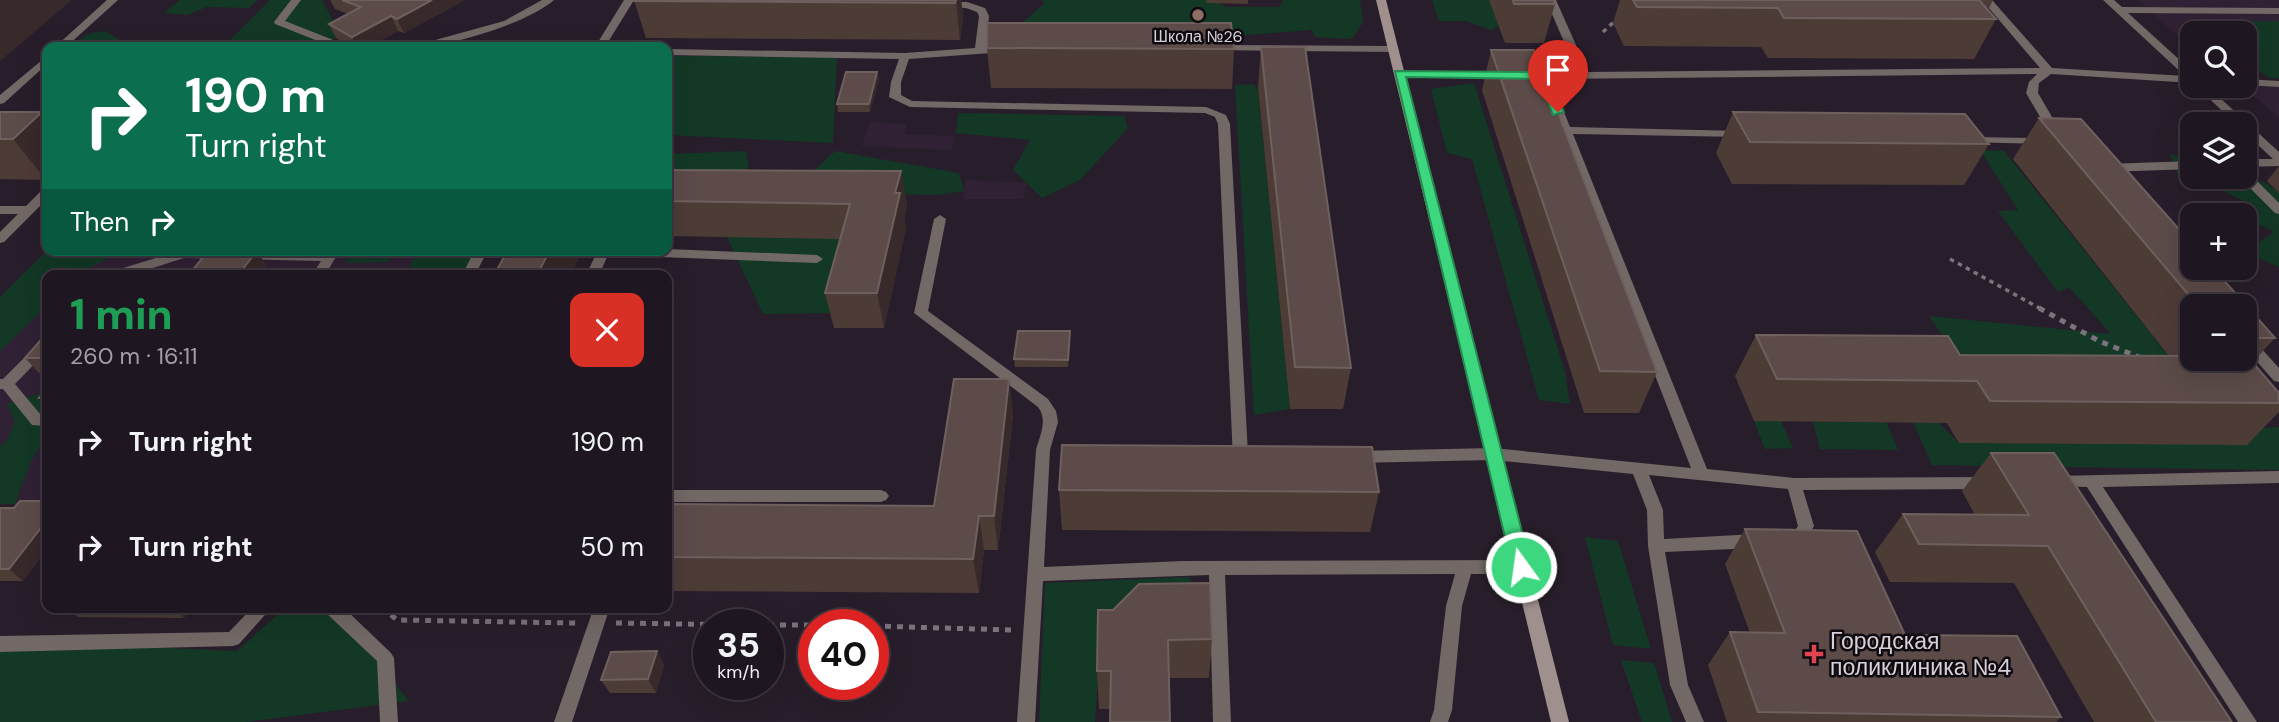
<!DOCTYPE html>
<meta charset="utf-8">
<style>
body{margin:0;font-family:"DM Sans",sans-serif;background:#2b232d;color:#f1f3f6;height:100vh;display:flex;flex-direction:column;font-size:26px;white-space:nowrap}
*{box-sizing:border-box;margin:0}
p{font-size:23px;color:#a19fa5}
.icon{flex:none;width:38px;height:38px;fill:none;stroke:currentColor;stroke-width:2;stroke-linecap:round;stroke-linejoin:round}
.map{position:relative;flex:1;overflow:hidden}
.side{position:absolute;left:42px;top:270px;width:630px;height:343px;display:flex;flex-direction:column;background:#1e1620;border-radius:14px;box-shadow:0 7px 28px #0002,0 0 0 2px #3c353e}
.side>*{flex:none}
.banner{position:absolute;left:42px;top:42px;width:630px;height:214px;border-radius:14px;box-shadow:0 7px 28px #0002,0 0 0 2px #3c353e;background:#0b6e4f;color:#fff;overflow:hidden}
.tools{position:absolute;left:2180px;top:21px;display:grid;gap:14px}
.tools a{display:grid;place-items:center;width:77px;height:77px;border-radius:14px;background:#1e1620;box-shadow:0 7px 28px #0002,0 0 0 2px #3c353e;font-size:35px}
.speed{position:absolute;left:693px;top:609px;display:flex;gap:14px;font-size:35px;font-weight:700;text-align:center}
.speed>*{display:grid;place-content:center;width:91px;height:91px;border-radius:50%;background:#1e1620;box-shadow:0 7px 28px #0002,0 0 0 2px #3c353e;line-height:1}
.speed small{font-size:18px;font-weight:400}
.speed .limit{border:10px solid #d22;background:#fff;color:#111}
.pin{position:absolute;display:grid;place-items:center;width:60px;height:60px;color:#fff;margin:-72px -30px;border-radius:50% 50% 50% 0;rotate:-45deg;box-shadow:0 0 7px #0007}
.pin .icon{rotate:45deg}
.me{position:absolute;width:77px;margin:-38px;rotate:346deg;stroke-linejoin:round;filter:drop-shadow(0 0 5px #0008)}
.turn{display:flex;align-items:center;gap:24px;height:147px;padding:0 28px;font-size:32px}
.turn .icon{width:91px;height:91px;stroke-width:2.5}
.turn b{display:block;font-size:49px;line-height:60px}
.then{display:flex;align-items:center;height:66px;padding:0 28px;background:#0003;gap:14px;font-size:26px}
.round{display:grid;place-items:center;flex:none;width:74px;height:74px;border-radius:14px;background:#2b232d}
.head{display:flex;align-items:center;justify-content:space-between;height:119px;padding:0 28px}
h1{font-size:42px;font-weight:800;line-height:52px;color:#1e9e55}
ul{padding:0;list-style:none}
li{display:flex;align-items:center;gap:21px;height:105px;padding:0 28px}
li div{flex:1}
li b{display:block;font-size:26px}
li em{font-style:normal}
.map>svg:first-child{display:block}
</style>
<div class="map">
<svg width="2279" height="722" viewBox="0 0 2279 722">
<rect width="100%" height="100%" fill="#281e2b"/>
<g fill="#302134">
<path d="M2138,0H2279V72L2245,73V33H2193V50Z"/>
<path d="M2245,85L2279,87V117L2241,86Z"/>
<path d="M870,122L907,124L904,134L955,136L952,150L862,146Z"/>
<path d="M965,180L1027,183L1023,199H963Z"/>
<path d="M55,250H422L406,275H47V504H0V309Z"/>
</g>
<g fill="#133826">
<path d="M180,0H257L249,8L206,7L188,15L164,13Z"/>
<path d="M270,0H322L342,36L309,47H223Z"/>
<path d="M1041,0H1214L1226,7H1280L1283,0H1360L1363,22L1352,39L1315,37L1310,26L1311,30L1194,39L1012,32L1045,3Z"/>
<path d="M1432,0H1490L1499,26L1491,30L1466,21H1439Z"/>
<path d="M2279,21V78H2269L2245,59V33H2202L2195,26L2204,22Z"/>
<path d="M104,31L119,39L115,47H69L88,34Z"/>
<path d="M667,56L837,57L833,143L667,135Z"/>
<path d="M1474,83L1565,372L1570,404L1539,400L1472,159L1447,153L1431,89Z"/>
<path d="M1254,84L1258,90L1290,409L1254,415L1235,85Z"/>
<path d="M958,113L1124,116L1128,128L1080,180L1042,198L1013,170L1030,140L956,133Z"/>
<path d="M1980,150L2004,151L2187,379L1970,375L1929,316L2111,334L2069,287L2058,292L1998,211L2018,210Z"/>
<path d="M746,151L750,177H807L835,151L959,173L964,191L937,195L667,191V154Z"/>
<path d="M2170,154L2193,160V177C2225,177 2255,170 2279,193V267L2245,252L2274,232L2261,225L2247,231L2245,212L2257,208L2214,186L2178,175Z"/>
<path d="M726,235L858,239L837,313L763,314Z"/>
<path d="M47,250H112L111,257L75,275H47V306L0,351V297Z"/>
<path d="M353,250H392L388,262L345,263Z"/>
<path d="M419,250H482L468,275H405Z"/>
<path d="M41,393L47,414V436L31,461L15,504H0V446L6,442L15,422L7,404Z"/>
<path d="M1754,421H1781L1793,448L1765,449Z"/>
<path d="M1813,422H1886L1898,450L1820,449Z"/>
<path d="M1913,422L1939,423L1959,443L2279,427V470L1932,465Z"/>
<path d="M1585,537L1618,541L1651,649L1613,645Z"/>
<path d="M1189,577L1209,610L1100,649L1095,722H1039L1045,583Z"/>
<path d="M286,607H334L409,701L246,722H0V645L30,642L237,651Z"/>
<path d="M1621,660L1654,663L1672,722H1642Z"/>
</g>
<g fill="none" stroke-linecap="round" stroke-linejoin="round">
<g stroke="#7a727d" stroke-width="3.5" stroke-dasharray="4.5 4.5" stroke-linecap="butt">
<path d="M1603,32L1618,18"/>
<path d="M1950,259L2043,310"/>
</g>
<g stroke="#7a727d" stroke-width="5" stroke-dasharray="6 6" stroke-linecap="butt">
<path d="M2039,308L2099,341L2139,357"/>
<path d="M382,607L397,620L576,623"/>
<path d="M616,623L751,625"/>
<path d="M768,625H814"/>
<path d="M873,626L1012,630"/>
</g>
<g fill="#726866" fill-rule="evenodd">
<path d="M107,0H118L66,47H55Z"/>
<path d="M291,0H301L285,21L346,45L347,47H333L275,24L274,22Z"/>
<path d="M542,0H554C528,23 445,49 410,47L504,21Z"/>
<path d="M1546,0H1556L1588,72L2040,68L1982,0H1992L2052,68L2185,76L2103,0H2114L2122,7L2279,8V14L2128,13L2193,72V83L2051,74L2039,83L2038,93L2062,134L2056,137L2050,134L2026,93L2029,82L2037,74L1551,79L1570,127L1741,131L1747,134L1741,137L1573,134L1707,469L1794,478L1987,477L1992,479L1995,483L1992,487L1987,489L1803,490L1814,526L1805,544L1799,546L1785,544L1783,539L1785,534L1794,532L1798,526L1788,489L1649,475L1663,510L1664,539L1756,534L1762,536L1764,541L1762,546L1756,548L1665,552L1688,685L1704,722H1686L1670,685L1648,546L1647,510L1633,474L1493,460L1355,463L1350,461L1347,457L1350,453L1355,451L1493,448L1691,468L1540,79H1526L1521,76L1526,73L1577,72Z"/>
<path d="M944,2H967L985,8L989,16L986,47L1005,46L1010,49L1005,52L909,59L901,82V95L912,101L1206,107L1226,115L1230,124L1248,454L1255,459L1252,463H1236L1233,459L1218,124L1215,117L1205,113L910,107L889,97L891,82L899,59L667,55V49L905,53L975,48L979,16L977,12L966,8L940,7L939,5Z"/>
<path d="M1217,45L1393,46L1398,49L1393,52L1213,50V46Z"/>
<path d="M47,56V64L4,103L0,104V95Z"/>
<path d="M1399,71L1502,73L1507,76L1502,79L1395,76L1394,74Z"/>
<path d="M2245,79L2279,81V87L2245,85Z"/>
<path d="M2196,86H2207L2279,152V166L2245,167V159H2273L2245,133V124H2236Z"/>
<path d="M1968,137L2042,138L2048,141L2042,144L1964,142V138Z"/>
<path d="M2193,161V169L2106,172L2100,168L2106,164Z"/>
<path d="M2245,172L2249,173L2279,203V214L2275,213L2241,179L2240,177H2245Z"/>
<path d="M47,188V199L4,242L0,243V232L18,214H0V206H26L43,189Z"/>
<path d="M940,215L946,219L928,311L1048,399L1056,411L1058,422L1050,450L1044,567L1183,561L1521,560L1527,562L1529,567L1527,572L1521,574H1471L1462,606L1452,710L1448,722H1430L1434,710L1446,606L1455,574L1225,575L1231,722H1213L1209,575L1043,581L1035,722H1017L1036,450C1040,435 1048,420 1038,407L914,313L934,219Z"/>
<path d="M667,249L817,255L823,259L817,263L608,255L599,275H586L598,250Z"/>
<path d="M182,250L330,253L336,257L325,275H312L321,261L184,258L131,275H109L110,272Z"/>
<path d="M2245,334L2250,336L2279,368V382L2274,381L2245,348Z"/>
<path d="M47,338V351L15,384L41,415L47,416V426L32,425L3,389H0V379H3L42,340Z"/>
<path d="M2279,471V483L2103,487L2257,722H2238L2087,487L2051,486L2048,482L2051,478L2056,476Z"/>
<path d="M667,490H881L886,492L889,496L886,500L881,502H667Z"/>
<path d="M253,607H272L239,644L233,646L0,652V636L229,632Z"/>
<path d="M323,607H343L391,653L394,658L398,722H380L377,661L325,612Z"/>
<path d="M594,607H610L572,722H554Z"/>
</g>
<g fill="#726866" fill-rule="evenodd">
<path d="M624,0H634L605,47H595Z"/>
<path d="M475,250H488L475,275H462Z"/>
</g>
<path fill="#a0908d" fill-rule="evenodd" d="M1376,0H1386L1569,722H1551Z"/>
</g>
<g fill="#4d3b36" fill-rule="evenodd">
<path d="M330,0H465L404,33L398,31L368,47H352L336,38L329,24L348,14L335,9Z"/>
<path d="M634,0H961L963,16L960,40L646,38Z"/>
<path d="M1206,0H1248V4L1207,3Z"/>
<path d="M1489,0H1553L1555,4L1544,43H1505Z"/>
<path d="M1620,0H1993L1988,10L1996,19L1974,59L1768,58L1761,47L1624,46L1613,23Z"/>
<path d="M1261,47L1351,368L1343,409H1290L1258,87Z"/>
<path d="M987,48L1234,49L1232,89L991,88Z"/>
<path d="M1491,50L1657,372L1639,413H1584L1482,90Z"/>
<path d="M877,72L879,79L870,112H838L837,104Z"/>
<path d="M0,112H42L47,119V178L46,180L0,179Z"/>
<path d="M1733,112L1989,144L1964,185L1732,184L1716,153Z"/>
<path d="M2039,118L2081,119L2193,245V268H2213L2275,338L2253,362L2279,393V412L2247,445L1959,443L1947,423L1754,421L1735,376L1756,335L1948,336L1960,355L2169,356L2013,159ZM2193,306H2245V359H2193Z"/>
<path d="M2279,166V193L2267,181Z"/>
<path d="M667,170L901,171L907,206L904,219L906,228L884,328H834L825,293L840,239L667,236Z"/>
<path d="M1070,331L1068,367H1015L1014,359Z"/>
<path d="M47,333V373H39L25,358Z"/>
<path d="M1009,379L1013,415L998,550H984L979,593L667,591V504L934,506Z"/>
<path d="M47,388V406L39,398Z"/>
<path d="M1991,453L2232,722H2094L2014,583L1890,582L1875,552L1903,514L1975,515L1962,491Z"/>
<path d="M1059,490L1379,492L1370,532L1062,530Z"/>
<path d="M0,508L23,581H0Z"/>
<path d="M1745,529L1905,635L2061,717L2056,722H1727L1708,665L1730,632L1750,633L1725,564Z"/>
<path d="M67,607H191L184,618L78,617Z"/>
<path d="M1098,610L1212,639L1209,678H1169L1111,709H1099L1097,671Z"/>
<path d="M657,651L664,665L656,693H610L601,680Z"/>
</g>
<g fill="#38292a">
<path d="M0,0H72L0,61Z"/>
<path d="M432,0H465L404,33L397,19Z"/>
<path d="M956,0H961L963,16L960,40Z"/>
<path d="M391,16L398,31L368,47H357L352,37Z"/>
<path d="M877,72L879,79L870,112L869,104Z"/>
<path d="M42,112L47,119V178L46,180L13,139Z"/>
<path d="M901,171L907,206L904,219L906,228L884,328L877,293L895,193Z"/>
<path d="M550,250H583L571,275H537Z"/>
<path d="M257,251L267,266L260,275H238Z"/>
<path d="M1070,331V339L1068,367V360Z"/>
<path d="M1009,379L1013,415L998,550L994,516Z"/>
<path d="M979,516L984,550L979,593L973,559Z"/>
<path d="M47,520V550L23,581L9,569Z"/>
<path d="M173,607H191L184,618Z"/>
<path d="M657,651L664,665L656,693L648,679Z"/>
</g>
<g fill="#5c4b48" stroke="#6f605e" stroke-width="2">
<path d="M342,0H432L397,19L391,16L352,37L329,24L361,7Z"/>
<path d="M634,0H956L955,3L634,1Z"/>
<path d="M1513,0H1553L1555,4H1514Z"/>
<path d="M1633,0H1979L1996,19L1784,18L1778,8L1637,7Z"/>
<path d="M987,23H1231L1234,49L987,48Z"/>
<path d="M1261,47H1305L1351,368L1295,367Z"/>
<path d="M1491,50H1534L1657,372L1600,371Z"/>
<path d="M846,72H877L869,104H837Z"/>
<path d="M0,112H42L13,139H0Z"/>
<path d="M1733,112L1965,114L1989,144L1750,142Z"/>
<path d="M2039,118L2081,119L2193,245V268H2213L2275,338H2245V306H2198Z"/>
<path d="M667,170L901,171L895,193H900L877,293H825L850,204L667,201Z"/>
<path d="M508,250H550L537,275H494Z"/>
<path d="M208,251H257L238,275H99L103,271L191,272Z"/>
<path d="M1018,331H1070L1068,360L1014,359Z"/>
<path d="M47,333V358H25Z"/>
<path d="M1756,335L1948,336L1960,355L2193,356V359H2245V357H2248L2279,393V403L1990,401L1977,381L1777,379Z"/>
<path d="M954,379H1009L994,516H979L973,559L667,557V504L934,506Z"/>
<path d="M47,388V398H39Z"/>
<path d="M1062,445L1372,447L1379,492L1059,490Z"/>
<path d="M1991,453H2054L2232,722H2156L2048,546L1919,544L1903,514L2029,515Z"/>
<path d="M20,501H47V520L9,569H0V508H14Z"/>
<path d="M1745,529L1857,531L1905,635L2017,636L2061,717L1758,712L1730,632L1785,633Z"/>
<path d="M1210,583L1212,639L1168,640L1170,722H1110L1111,671H1097L1098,610H1113L1139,584Z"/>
<path d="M657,651L648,679L601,680L611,652Z"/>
</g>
<path fill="#3cd77e" stroke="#278c52" stroke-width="2" d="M1395,71L1544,72L1550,76L1564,112L1553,115L1539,79L1406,77L1531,567L1528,572H1515L1512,567Z"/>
<circle fill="#8d6e63" stroke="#0e0a0f" stroke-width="2.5" cx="1198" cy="15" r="7"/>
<path fill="#e0444e" stroke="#0e0a0f" stroke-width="2.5" d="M1810.5 643.5h7v7h7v7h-7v7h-7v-7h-7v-7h7z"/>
<g text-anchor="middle" stroke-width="5" stroke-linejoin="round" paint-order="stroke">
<g font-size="16" fill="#d7d0d9" stroke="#0e0a0f">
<text x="1198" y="42">Школа №26</text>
</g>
<g font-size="23" fill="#d7d0d9" stroke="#0e0a0f" text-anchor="start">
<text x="1830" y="649">Городская<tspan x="1830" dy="26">поликлиника №4</tspan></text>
</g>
</g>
</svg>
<div class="tools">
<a><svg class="icon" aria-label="search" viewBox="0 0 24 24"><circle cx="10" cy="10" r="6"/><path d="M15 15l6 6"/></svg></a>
<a><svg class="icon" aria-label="layers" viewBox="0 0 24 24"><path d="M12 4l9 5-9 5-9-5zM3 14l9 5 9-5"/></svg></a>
<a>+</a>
<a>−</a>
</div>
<div class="speed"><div>35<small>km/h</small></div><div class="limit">40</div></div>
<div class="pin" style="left:1558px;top:112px;background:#d93025"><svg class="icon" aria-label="arrive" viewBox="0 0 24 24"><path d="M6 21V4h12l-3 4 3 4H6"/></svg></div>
<svg class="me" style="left:1521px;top:567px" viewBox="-20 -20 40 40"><circle r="17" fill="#3cd77e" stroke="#fff" stroke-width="3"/><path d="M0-11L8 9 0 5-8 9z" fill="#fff"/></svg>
<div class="banner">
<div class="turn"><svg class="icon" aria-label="right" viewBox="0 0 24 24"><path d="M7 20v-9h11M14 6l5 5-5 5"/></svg><div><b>190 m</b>Turn right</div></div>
<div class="then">Then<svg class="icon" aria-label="right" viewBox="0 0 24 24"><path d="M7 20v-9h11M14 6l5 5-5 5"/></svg></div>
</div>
<section class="side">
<div class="head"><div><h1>1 min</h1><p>260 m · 16:11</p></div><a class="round" style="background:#d93025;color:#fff"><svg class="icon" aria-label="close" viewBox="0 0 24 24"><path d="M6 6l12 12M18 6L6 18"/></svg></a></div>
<ul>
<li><svg class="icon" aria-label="right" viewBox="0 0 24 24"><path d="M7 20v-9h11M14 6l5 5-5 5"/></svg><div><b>Turn right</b></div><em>190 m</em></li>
<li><svg class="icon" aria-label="right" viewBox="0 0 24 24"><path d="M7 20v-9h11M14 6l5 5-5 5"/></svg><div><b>Turn right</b></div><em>50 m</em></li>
</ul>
</section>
</div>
